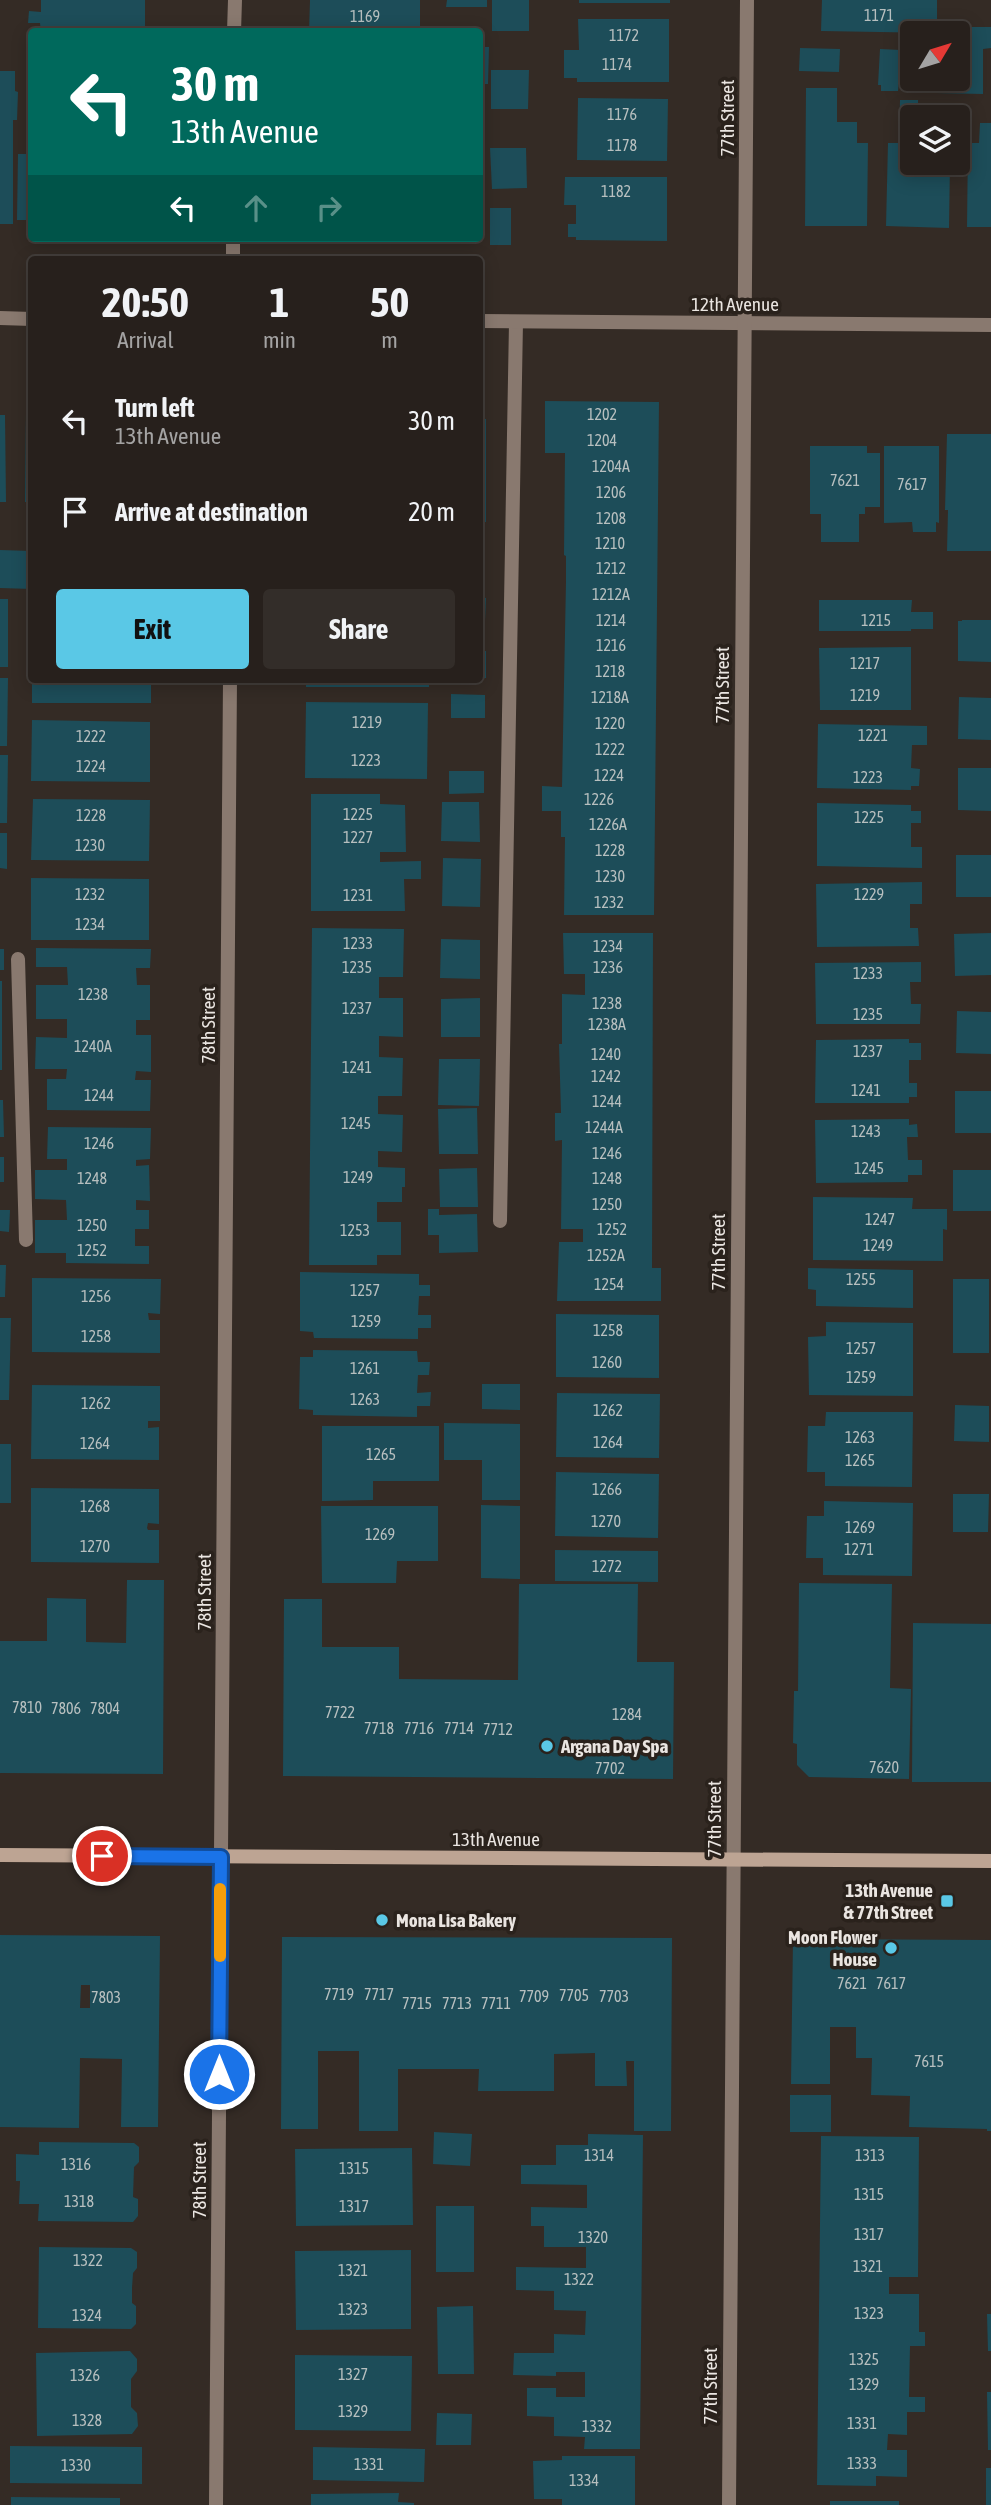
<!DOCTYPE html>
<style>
body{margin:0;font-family:"Asap Condensed",sans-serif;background:#332d29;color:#f1f3f6;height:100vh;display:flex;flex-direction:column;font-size:26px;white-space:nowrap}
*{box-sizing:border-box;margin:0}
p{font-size:23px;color:#a4a3a3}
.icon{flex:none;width:38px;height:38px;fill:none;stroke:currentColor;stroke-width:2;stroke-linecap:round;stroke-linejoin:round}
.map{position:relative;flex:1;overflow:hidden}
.side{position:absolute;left:28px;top:256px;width:455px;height:427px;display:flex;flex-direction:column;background:#27201c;border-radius:7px;box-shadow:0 4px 18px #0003,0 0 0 2px #433e3b}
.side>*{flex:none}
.hud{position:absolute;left:28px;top:28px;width:455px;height:214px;border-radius:7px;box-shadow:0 4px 18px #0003,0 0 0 2px #433e3b;background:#00695c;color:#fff;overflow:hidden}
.needle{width:46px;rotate:52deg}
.controls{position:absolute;left:900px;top:21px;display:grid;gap:14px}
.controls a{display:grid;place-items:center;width:70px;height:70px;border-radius:7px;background:#27201c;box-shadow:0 4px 18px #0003,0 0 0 2px #433e3b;font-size:35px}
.pin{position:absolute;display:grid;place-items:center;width:60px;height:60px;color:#fff;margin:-30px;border:4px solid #fff;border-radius:50%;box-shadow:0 2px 7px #0007}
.me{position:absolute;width:77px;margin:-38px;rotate:0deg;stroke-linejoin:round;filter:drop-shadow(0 0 5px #0008)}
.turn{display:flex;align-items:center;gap:24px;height:147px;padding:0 28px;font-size:32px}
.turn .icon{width:91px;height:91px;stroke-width:2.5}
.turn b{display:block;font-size:49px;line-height:60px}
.lanes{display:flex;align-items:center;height:66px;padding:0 28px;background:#0003;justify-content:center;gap:35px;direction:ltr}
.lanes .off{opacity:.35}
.eta{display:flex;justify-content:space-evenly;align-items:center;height:119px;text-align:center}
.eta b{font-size:42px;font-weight:700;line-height:49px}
.button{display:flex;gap:14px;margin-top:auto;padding:14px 28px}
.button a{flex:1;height:80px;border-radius:7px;background:#5ac8e6;color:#111;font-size:28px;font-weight:700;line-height:80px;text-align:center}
.button a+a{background:#332d29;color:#f1f3f6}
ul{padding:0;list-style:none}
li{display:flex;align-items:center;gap:21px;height:91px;padding:0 28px}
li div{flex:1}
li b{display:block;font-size:26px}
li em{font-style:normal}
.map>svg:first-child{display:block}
</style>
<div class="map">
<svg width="991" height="2505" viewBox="0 0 991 2505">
<rect width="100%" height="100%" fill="#342b25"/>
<g fill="#1d4d59" fill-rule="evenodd">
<path d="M41,0H145V32H41L40,23H28L29,11L41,12Z"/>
<path d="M310,0H420V32H309Z"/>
<path d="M447,0H487V7H446Z"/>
<rect x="492" y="0" width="37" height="31"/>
<rect x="579" y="0" width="91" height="3"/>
<path d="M822,0H937V33L821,31Z"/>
<path d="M578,19H669V82H577V78H564V50H579Z"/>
<path d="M963,27H991V48L983,49V94L936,93V79H957V48L963,49Z"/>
<path d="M480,47H489L488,84H480Z"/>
<path d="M800,48L840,49L839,72L799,71Z"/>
<path d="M880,49L901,50L898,91H881V85H878Z"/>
<path d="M491,70H529L528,109H491Z"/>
<path d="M0,71H15V91L18,92L17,120H13V224H0Z"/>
<path d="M806,88H837V122H857V143H868L867,226H805Z"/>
<path d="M578,98L668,99L667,161L577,160Z"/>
<path d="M900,100H918V117H912V163H950L949,228L886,226L888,143H899Z"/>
<path d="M980,123H991V227H967L968,143H979Z"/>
<path d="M490,148H526L527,188L492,189Z"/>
<path d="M18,154H32V220H17Z"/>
<path d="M565,177H667V241L576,240V237H568V224H576V205H564Z"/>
<rect x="490" y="208" width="21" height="37"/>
<path d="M545,401L659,402L654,915H564L565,837H561V811H542V786L562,787L566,581V556L564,555L565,453H545Z"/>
<path d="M26,413H32V502H25Z"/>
<path d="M0,415H5L6,502H0Z"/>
<rect x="480" y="419" width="6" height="103"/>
<path d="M947,434H991V551H947L948,510H945Z"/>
<path d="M810,446H867V453H880V507H865V514H859V542H821V514H810Z"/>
<path d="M884,446H939V523L936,522V532H913L912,522L884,523Z"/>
<path d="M0,550L32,551V589L0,588Z"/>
<path d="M480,597L486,598L485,621L480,620Z"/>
<rect x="0" y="599" width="8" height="68"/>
<path d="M819,600H912L911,612H933V629H911V631H819Z"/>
<path d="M962,620H991V662L958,661V621H962Z"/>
<path d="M911,647V710H820L819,648Z"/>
<rect x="480" y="651" width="6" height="27"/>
<path d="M0,678H8L7,746H0Z"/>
<rect x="32" y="679" width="119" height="24"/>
<rect x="306" y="679" width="123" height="8"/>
<path d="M451,694L485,695V718H451Z"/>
<path d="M959,697L991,698V740L958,739Z"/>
<path d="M306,702L428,703L427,779L305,778Z"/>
<path d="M32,720L150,722V782L31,781Z"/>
<path d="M818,724L927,726V745H912L911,768L920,769L919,786H911V790L817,788Z"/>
<path d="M0,755H8L7,823H0Z"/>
<path d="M958,768H991V811L958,810Z"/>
<path d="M449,771H484V793L449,794Z"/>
<path d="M311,794H380V804L405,805L406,852H380V862L421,861V879H404L405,911H311Z"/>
<path d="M33,799L150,800L149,861L31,860Z"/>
<path d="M442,802H479L480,842L441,841Z"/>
<path d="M817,803L911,805V811H921V823H911V847H922V868L817,866Z"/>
<path d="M0,833H7V869L0,868Z"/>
<rect x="956" y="855" width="35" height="42"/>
<path d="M443,858L481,859L480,907L442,906Z"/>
<path d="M31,878L149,879V940H31Z"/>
<path d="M922,882V904H910V928H918L919,946L817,947L816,884Z"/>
<path d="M312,928L404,929L403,977H379V998H403V1037L379,1036V1057L403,1058L402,1096H378V1114L403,1115L402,1152L378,1151V1167L405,1168V1187H402V1202H377V1222H401V1255H377V1265H309Z"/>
<path d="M563,933H653L652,1268H661V1301H557L559,1242H583V1229H561L562,1140L555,1141V1113H561L559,1044H562V994L585,995V974H564Z"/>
<path d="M991,933V975L955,976L954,934Z"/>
<path d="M441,939L480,940V979L440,978Z"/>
<path d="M36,948L151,949L150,968H136L137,985H150V1020H136V1035H151V1072L136,1071L135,1080H151L150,1111L47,1110V1079H66L67,1069H35L36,1037L67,1038V1019H36V985H68L67,967H36Z"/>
<rect x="0" y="949" width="4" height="21"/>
<path d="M921,962V982H910L911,1004H921L920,1024H816L815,963Z"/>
<rect x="0" y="981" width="2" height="89"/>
<path d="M480,998V1037H441V999Z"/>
<path d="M957,1011L991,1012V1054L956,1053Z"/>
<path d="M909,1039V1043H921V1060H909V1083H917V1097H909V1103H815L816,1040Z"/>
<path d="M439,1059H480L479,1106L438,1105Z"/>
<rect x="955" y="1091" width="36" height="42"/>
<path d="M0,1100H3L4,1137H0Z"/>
<path d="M477,1108L478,1154H439L438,1109Z"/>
<path d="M909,1119V1125L917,1124L918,1137H907L908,1160H922V1175H908V1182L816,1183L815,1120Z"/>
<path d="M48,1127L151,1128L150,1159L136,1160V1166L149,1165L150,1201L136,1200V1210H149V1229H135V1246H149V1264L66,1263V1253H35V1220H67L66,1200L35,1199V1170H67V1159H47Z"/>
<rect x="0" y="1157" width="4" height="25"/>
<path d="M477,1168L478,1207H440L439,1169Z"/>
<rect x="953" y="1170" width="38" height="41"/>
<path d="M813,1197L913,1198L912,1209H947V1230L943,1229V1261L813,1260Z"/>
<path d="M428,1209H439V1215L477,1214L478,1252L439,1253V1235H428Z"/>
<path d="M0,1210H10L9,1232L0,1231Z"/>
<path d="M0,1265H6L5,1297H0Z"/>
<path d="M808,1268L913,1270V1308L816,1306V1290L808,1289Z"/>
<path d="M300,1272L419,1274V1285H430V1296H419L418,1315H431V1328H418V1339L314,1338L313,1332L300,1331Z"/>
<path d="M32,1278L161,1279L160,1314L148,1313L149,1320H160V1353L32,1352Z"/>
<rect x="953" y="1279" width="36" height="74"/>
<path d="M556,1314L659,1315V1378L556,1377Z"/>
<path d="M0,1318H11L9,1400H0Z"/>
<path d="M826,1322L913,1323V1396L809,1395L808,1337L826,1336Z"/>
<path d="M313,1350L417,1351L418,1362H430L429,1375H418L417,1393L431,1392L430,1406H417V1417L313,1415V1410L299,1409L300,1357H313Z"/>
<path d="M482,1384H520V1410L482,1409Z"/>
<path d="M32,1385L160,1386V1421H148V1428L159,1427V1460L31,1459Z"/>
<path d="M557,1393L660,1394L659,1458L556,1457Z"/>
<path d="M955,1405L989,1406V1442L954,1441Z"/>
<path d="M826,1412H913L912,1487L825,1486V1472H807L808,1426H825Z"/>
<path d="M444,1423L520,1424V1500H482V1460H444Z"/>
<path d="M322,1426H439V1481H373V1500L322,1501Z"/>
<rect x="0" y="1444" width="11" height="59"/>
<path d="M556,1472L659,1474L658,1538L555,1536Z"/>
<path d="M31,1488L159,1489V1524L148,1523L147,1528L148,1530H159V1563L31,1562Z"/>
<path d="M953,1494H989L988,1532H953Z"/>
<path d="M824,1501L913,1503L912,1576L823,1575V1558H806L807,1516H824Z"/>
<path d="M481,1505L520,1506V1579L481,1578Z"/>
<path d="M321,1506H438V1561H397L396,1583H322Z"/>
<path d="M555,1550L658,1551V1582L555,1581Z"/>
<path d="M127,1580H164L163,1774L0,1773V1641H47V1598L86,1599V1642L126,1643Z"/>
<path d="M799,1583L892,1584L890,1688L911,1689L909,1779L809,1777L797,1765V1744L793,1743L794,1691H798Z"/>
<path d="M519,1584H638L637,1662H674L673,1779L283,1776L284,1599H322V1647H399V1679L518,1680Z"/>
<path d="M913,1623L991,1624V1782H912Z"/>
<path d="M0,1935L160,1936L158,2127H121L122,2059L80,2058L79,2128L0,2127ZM81,1985H90V2008H80Z"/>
<path d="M282,1937L672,1938L671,2131H634V2061H626L627,2086H595V2053L554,2054V2091H478L479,2069H398V2131H359V2051H318V2129H281Z"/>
<path d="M793,1939L991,1940V2131H987V2129L909,2127L910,2096L871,2095L872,2058H856V2027H830V2084H791Z"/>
<rect x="790" y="2095" width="41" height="37"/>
<path d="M434,2132L472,2134L470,2166L433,2164Z"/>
<path d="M588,2134L643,2135L640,2449H584L585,2437L554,2436V2417L527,2416V2388H556V2397H585V2372H556V2376L513,2375L514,2353H554V2334L585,2335L586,2311L554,2310V2291L516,2290V2267L586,2268V2247H544V2226H531V2207L587,2208V2185L521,2184V2165H556V2145H588Z"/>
<path d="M821,2136L919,2137L918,2277H889V2294H919V2332H925V2346H910L909,2397H925V2412H907V2435L888,2434L887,2450H907V2477L876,2476V2486L817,2485Z"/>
<path d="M39,2142L134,2143L139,2147V2162L134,2167L133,2197L138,2199V2216L133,2222L38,2221L39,2204H19L20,2181H16V2154L39,2155Z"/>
<path d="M412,2148L413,2225L296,2226L295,2149Z"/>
<rect x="436" y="2206" width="38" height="66"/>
<path d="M39,2247L131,2248L137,2252V2268L133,2273L132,2288V2303L136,2306V2324L131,2329L38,2328Z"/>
<path d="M411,2250V2329L296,2330L295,2251Z"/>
<path d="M473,2306L474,2374H438L437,2307Z"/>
<path d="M987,2314H991V2351H988Z"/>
<path d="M130,2351L137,2359V2371L131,2379V2407L137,2413L138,2426L132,2434L37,2436L36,2353Z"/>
<path d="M295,2355L412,2356L411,2431L295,2430Z"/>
<path d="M987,2392H991V2450H988Z"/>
<path d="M437,2413L472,2414L471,2445H436Z"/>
<path d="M10,2446L142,2447V2484L10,2483Z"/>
<path d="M313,2447L425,2449L424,2482L313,2480Z"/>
<path d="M562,2456H635V2505H562V2499H534L533,2461L562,2460Z"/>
<rect x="986" y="2468" width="5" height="37"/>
<path d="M399,2493L398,2502L414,2503V2505H311V2494Z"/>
<path d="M11,2497L120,2498V2505H11Z"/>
<rect x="830" y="2501" width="69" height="4"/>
</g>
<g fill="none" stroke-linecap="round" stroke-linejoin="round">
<g stroke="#89796f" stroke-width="14">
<path d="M18,959L26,1240"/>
<path d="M500,1221L516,322"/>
</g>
<g stroke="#89796f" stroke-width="14">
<path d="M234,32L235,0"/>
<path d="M233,259V238"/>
<path d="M0,318L32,319"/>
<path d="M480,321L991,325"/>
<path d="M216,2505L230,679"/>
<path d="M729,2505L747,0"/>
</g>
<path stroke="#bda493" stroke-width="14" d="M0,1855L991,1861"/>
</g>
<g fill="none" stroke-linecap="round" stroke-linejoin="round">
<g stroke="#114b97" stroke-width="18">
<path id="route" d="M102,1856L221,1857L219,2074"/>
</g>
<use href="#route" stroke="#1a73e8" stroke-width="12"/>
<path stroke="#f59e0b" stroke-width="12" d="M220,1956V1889"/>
</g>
<g fill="#5ac8e6" stroke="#2a221c" stroke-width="2.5">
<circle cx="547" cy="1746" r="7"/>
<rect x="940" y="1894" width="14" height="14" rx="3.5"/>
<circle cx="382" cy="1920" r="7"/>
<circle cx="891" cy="1948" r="7"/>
</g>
<g text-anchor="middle" stroke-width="7" stroke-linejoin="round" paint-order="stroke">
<g font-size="16" fill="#b7bfbf">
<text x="879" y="21">1171</text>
<text x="365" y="22">1169</text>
<text x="624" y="41">1172</text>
<text x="617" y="70">1174</text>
<text x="622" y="120">1176</text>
<text x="622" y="151">1178</text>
<text x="616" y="197">1182</text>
<text x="602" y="420">1202</text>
<text x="602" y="446">1204</text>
<text x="611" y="472">1204A</text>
<text x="845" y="486">7621</text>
<text x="912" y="490">7617</text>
<text x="611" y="498">1206</text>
<text x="611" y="524">1208</text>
<text x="610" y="549">1210</text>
<text x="611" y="574">1212</text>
<text x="611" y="600">1212A</text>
<text x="611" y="626">1214</text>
<text x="876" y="626">1215</text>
<text x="611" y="651">1216</text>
<text x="865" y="669">1217</text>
<text x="610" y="677">1218</text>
<text x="865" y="701">1219</text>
<text x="610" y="703">1218A</text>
<text x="367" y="728">1219</text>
<text x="610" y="729">1220</text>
<text x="873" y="741">1221</text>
<text x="91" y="742">1222</text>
<text x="610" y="755">1222</text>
<text x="366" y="766">1223</text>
<text x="91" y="772">1224</text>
<text x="609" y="781">1224</text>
<text x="868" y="783">1223</text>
<text x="599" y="805">1226</text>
<text x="358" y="820">1225</text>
<text x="91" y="821">1228</text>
<text x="869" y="823">1225</text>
<text x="608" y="830">1226A</text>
<text x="358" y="843">1227</text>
<text x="90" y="851">1230</text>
<text x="610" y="856">1228</text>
<text x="610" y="882">1230</text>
<text x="90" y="900">1232</text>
<text x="869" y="900">1229</text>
<text x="358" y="901">1231</text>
<text x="609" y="908">1232</text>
<text x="90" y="930">1234</text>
<text x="358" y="949">1233</text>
<text x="608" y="952">1234</text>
<text x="357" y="973">1235</text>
<text x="608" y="973">1236</text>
<text x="868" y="979">1233</text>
<text x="93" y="1000">1238</text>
<text x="607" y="1009">1238</text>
<text x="357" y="1014">1237</text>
<text x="868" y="1020">1235</text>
<text x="607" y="1030">1238A</text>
<text x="93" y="1052">1240A</text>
<text x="868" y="1057">1237</text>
<text x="606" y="1060">1240</text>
<text x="357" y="1073">1241</text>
<text x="606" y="1082">1242</text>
<text x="866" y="1096">1241</text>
<text x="99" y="1101">1244</text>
<text x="607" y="1107">1244</text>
<text x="356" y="1129">1245</text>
<text x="604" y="1133">1244A</text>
<text x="866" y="1137">1243</text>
<text x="99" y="1149">1246</text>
<text x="607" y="1159">1246</text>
<text x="869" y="1174">1245</text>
<text x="358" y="1183">1249</text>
<text x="92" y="1184">1248</text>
<text x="607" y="1184">1248</text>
<text x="607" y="1210">1250</text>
<text x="880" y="1225">1247</text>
<text x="92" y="1231">1250</text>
<text x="612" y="1235">1252</text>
<text x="355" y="1236">1253</text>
<text x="878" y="1251">1249</text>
<text x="92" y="1256">1252</text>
<text x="606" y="1261">1252A</text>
<text x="861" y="1285">1255</text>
<text x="609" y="1290">1254</text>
<text x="365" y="1296">1257</text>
<text x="96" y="1302">1256</text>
<text x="366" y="1327">1259</text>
<text x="608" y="1336">1258</text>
<text x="96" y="1342">1258</text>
<text x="861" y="1354">1257</text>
<text x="607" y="1368">1260</text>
<text x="365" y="1374">1261</text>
<text x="861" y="1383">1259</text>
<text x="365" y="1405">1263</text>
<text x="96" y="1409">1262</text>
<text x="608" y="1416">1262</text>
<text x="860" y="1443">1263</text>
<text x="608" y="1448">1264</text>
<text x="95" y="1449">1264</text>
<text x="381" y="1460">1265</text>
<text x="860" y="1466">1265</text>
<text x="607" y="1495">1266</text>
<text x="95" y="1512">1268</text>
<text x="606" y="1527">1270</text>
<text x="860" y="1533">1269</text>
<text x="380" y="1540">1269</text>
<text x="95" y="1552">1270</text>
<text x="859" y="1555">1271</text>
<text x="607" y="1572">1272</text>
<text x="27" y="1713">7810</text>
<text x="66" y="1714">7806</text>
<text x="105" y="1714">7804</text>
<text x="340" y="1718">7722</text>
<text x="627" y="1720">1284</text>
<text x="379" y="1734">7718</text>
<text x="419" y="1734">7716</text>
<text x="459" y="1734">7714</text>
<text x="498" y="1735">7712</text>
<text x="884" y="1773">7620</text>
<text x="610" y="1774">7702</text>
<text x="852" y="1989">7621</text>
<text x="891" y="1989">7617</text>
<text x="339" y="2000">7719</text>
<text x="379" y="2000">7717</text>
<text x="574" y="2001">7705</text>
<text x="534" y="2002">7709</text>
<text x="614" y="2002">7703</text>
<text x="106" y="2003">7803</text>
<text x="417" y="2009">7715</text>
<text x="457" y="2009">7713</text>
<text x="496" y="2009">7711</text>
<text x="929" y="2067">7615</text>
<text x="599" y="2161">1314</text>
<text x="870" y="2161">1313</text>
<text x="76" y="2170">1316</text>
<text x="354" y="2174">1315</text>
<text x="869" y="2200">1315</text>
<text x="79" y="2207">1318</text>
<text x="354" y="2212">1317</text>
<text x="869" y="2240">1317</text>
<text x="593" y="2243">1320</text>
<text x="88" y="2266">1322</text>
<text x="868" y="2272">1321</text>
<text x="353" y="2276">1321</text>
<text x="579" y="2285">1322</text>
<text x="353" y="2315">1323</text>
<text x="869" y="2319">1323</text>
<text x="87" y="2321">1324</text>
<text x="864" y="2365">1325</text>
<text x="353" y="2380">1327</text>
<text x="85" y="2381">1326</text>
<text x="864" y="2390">1329</text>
<text x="353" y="2417">1329</text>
<text x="87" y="2426">1328</text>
<text x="862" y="2429">1331</text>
<text x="597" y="2432">1332</text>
<text x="862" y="2469">1333</text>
<text x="369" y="2470">1331</text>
<text x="76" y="2471">1330</text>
<text x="584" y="2486">1334</text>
</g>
<g font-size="19" fill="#eae5e1" stroke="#2a221c">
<text transform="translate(727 118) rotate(-90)" y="7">77th Street</text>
<text x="735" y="311">12th Avenue</text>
<text transform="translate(722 685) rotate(-90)" y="7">77th Street</text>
<text transform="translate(208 1025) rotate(-90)" y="7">78th Street</text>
<text transform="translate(718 1252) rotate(-90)" y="7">77th Street</text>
<text transform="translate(204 1592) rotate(-90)" y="7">78th Street</text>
<text transform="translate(714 1819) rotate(-90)" y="7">77th Street</text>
<text x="496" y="1846">13th Avenue</text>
<text transform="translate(199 2180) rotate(-90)" y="7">78th Street</text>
<text transform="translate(710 2386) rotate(-90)" y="7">77th Street</text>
</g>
<g font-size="19" font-weight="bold" fill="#eae5e1" stroke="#2a221c" text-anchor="start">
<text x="561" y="1753">Argana Day Spa</text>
<text x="933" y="1897" text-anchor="end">13th Avenue<tspan x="933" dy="22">&amp; 77th Street</tspan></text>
<text x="396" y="1927">Mona Lisa Bakery</text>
<text x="877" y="1944" text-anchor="end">Moon Flower<tspan x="877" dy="22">House</tspan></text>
</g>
</g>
</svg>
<div class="controls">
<a><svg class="needle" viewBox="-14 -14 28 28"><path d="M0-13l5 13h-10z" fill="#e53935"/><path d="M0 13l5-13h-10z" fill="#a4a3a3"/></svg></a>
<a><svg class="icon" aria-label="layers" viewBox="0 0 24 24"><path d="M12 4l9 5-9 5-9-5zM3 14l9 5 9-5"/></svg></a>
</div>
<div class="pin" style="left:102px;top:1856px;background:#d93025"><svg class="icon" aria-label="arrive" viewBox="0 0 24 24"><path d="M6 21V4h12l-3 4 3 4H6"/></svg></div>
<svg class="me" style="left:219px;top:2074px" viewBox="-20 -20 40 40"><circle r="17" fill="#1a73e8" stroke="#fff" stroke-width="3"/><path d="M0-11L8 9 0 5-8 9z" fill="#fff"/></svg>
<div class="hud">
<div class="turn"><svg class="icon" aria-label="left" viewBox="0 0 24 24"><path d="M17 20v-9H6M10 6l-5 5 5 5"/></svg><div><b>30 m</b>13th Avenue</div></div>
<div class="lanes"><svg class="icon" aria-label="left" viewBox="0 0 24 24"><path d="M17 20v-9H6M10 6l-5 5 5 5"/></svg><svg class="icon off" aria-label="ahead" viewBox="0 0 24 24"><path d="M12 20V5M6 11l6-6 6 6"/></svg><svg class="icon off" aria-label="right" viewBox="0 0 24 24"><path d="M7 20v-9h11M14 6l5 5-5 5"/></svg></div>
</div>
<section class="side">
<div class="eta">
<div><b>20:50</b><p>Arrival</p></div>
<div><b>1</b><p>min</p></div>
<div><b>50</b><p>m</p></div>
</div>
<ul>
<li><svg class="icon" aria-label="left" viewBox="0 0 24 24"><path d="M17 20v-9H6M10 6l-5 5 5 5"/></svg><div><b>Turn left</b><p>13th Avenue</p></div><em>30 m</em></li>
<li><svg class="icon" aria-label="arrive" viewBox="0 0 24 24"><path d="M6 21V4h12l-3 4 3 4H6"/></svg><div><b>Arrive at destination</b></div><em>20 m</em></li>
</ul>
<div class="button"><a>Exit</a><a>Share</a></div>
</section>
</div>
